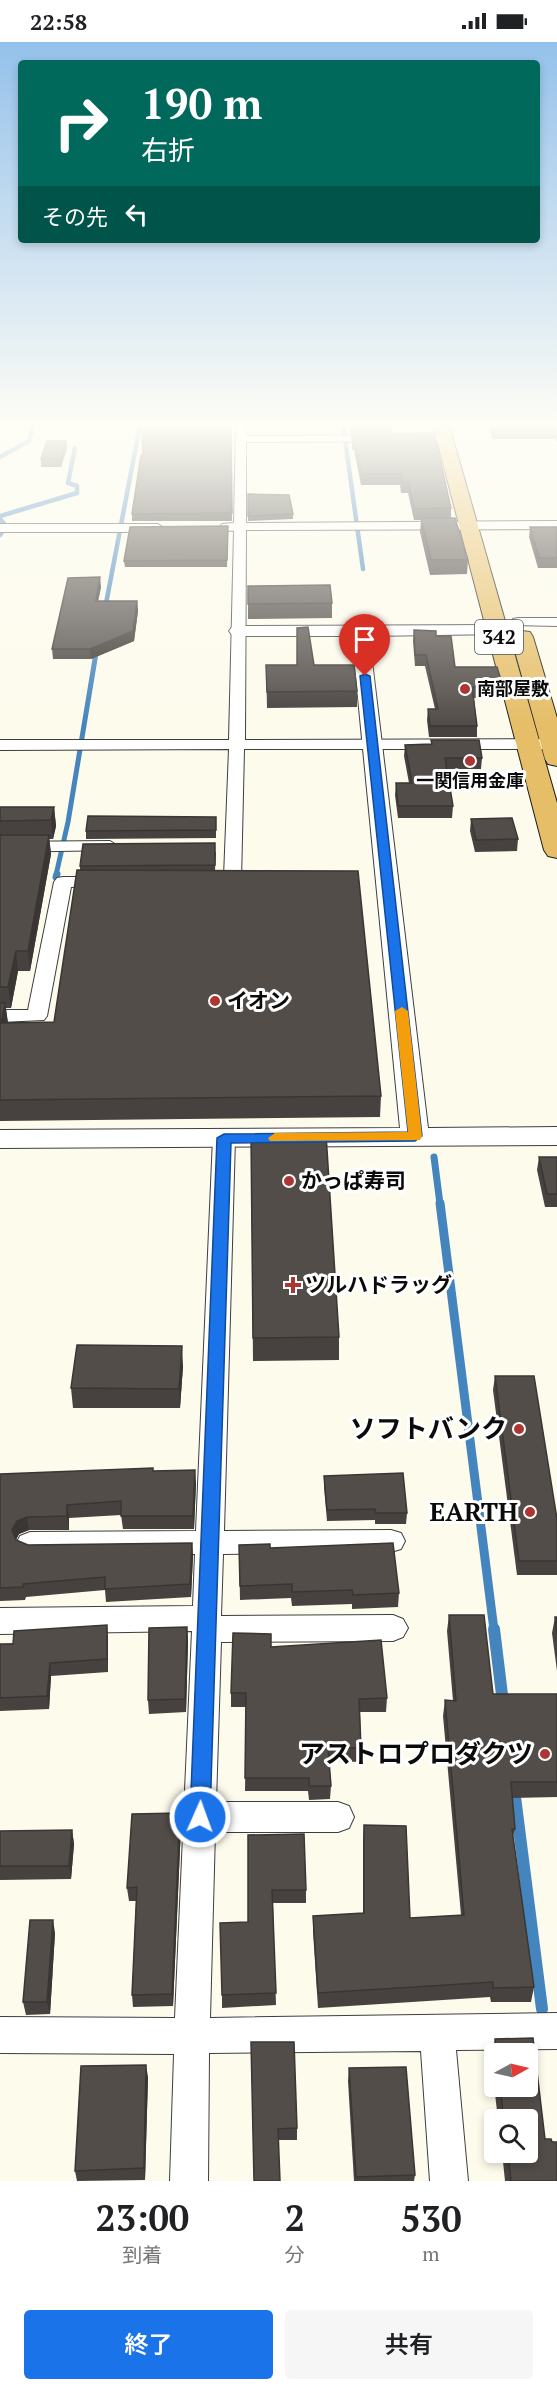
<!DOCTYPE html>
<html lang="ja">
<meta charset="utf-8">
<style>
body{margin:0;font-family:"PT Serif","Noto Sans JP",serif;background:#f6f6f6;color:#202124;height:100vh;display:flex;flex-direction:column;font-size:22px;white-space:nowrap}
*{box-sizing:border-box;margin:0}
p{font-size:20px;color:#757577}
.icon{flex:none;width:33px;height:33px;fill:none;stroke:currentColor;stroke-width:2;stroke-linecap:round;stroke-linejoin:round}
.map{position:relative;height:2139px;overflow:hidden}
.details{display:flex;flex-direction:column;background:#fff;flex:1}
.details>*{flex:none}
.hud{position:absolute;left:18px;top:18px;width:522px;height:183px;border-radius:6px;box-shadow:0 3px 9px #0003;background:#00695c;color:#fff;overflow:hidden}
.needle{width:39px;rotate:82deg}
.buttons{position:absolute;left:484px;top:2001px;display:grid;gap:12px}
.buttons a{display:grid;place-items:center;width:54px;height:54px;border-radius:6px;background:#fff;box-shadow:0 3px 9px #0003;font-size:30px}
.pin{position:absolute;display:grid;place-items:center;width:51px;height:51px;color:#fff;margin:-62px -26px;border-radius:50% 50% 50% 0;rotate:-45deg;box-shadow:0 0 6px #0007}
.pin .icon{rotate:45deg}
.me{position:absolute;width:66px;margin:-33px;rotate:2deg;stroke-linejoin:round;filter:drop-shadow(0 0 4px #0008)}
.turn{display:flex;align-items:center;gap:21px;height:126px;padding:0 24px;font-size:27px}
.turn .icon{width:78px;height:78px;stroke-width:2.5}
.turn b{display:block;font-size:42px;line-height:51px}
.then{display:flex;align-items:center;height:57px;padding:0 24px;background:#0003;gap:12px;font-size:22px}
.eta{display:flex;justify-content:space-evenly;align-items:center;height:102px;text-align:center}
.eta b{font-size:36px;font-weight:600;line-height:42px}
.action{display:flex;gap:12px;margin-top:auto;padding:12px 24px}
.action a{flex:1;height:69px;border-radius:6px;background:#1a73e8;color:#fff;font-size:24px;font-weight:600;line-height:69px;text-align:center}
.action a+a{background:#f6f6f6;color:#202124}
.status{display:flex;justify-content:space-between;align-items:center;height:42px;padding:0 30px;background:#fff;direction:ltr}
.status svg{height:16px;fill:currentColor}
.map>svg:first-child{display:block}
</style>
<div class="status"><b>22:58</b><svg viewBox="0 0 49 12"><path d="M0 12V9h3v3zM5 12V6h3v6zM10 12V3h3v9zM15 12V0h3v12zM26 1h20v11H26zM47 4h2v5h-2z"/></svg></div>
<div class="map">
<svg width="557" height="2139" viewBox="0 0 557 2139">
<rect width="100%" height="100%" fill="#fdfbec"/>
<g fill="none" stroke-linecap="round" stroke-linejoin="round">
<g stroke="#4585be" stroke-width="4.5">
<path d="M343,383L363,527"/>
<path d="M551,383L557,397"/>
<path d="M0,415L29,399L33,383"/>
<path d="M0,474L77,451V444L68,441L75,406"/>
<path d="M0,477L6,484L0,493"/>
<path d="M105,567L140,383"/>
</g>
<path stroke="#4585be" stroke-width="5" d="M56,833L68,780L97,605"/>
<g stroke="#4585be" stroke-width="7">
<path d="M56,835L57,832"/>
<path d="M434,1115L440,1162"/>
</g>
<path stroke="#4585be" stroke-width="9" d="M440,1161L494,1588"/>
<g stroke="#4585be" stroke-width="12">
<path d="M494,1587L503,1661"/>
<path d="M514,1747L542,1967"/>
</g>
<g stroke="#3e3e3e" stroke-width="2">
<g id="minor">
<path d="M236,383H246V394L445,393L450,396L445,399L246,400V481L557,479V487L246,488L245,698L557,697V707H244L241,840L238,844C229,846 218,846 209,844L206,840L209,836L224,835L229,707L0,708V698H229L234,489L222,488L220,485L222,482L234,481Z"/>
<path d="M0,482H158L164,486L158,490H0Z"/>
<path d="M518,576H557V584L513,583L511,580L513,577Z"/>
<path d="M110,799L118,804L116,808L0,810V800Z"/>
<path d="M63,835H102L108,836L111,840L108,844L71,845L47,974L44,978L0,980V968H28L54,840L57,836Z"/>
<path d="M224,1089L232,1091L235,1096L224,1489L391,1488L401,1491L405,1499L401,1507L391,1510L223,1512L221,1574L393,1573L403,1577L408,1586L403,1595L393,1599L221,1600L216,1760H338L349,1764L354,1775L349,1786L338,1790H215L210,1976L557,1971V2007L456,2008L468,2139H430L421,2009L209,2011L208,2139H170L174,2012L0,2011V1975L175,1976L192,1589L0,1592V1566L193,1564L195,1512L30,1514L20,1510L16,1502L20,1494L30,1490L196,1489L213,1096L216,1091Z"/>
</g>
</g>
<g stroke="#3e3e3e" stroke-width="2">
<path id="tertiary" d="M498,583L504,584L507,588L504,592L369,594L428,1086L557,1085V1103L0,1106V1088L400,1086L352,594H238L232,593L229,589L232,585L238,584Z"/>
</g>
<g stroke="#1c1c1c" stroke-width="2">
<g id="trunk">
<path d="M433,383H449L557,761V816L548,814L544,808Z"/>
<path d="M522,589L530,590L533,595L557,676V724L548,722L545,717L511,595L514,590Z"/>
</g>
</g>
<use href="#minor" fill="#fff" fill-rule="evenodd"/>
<use href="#tertiary" fill="#fff" fill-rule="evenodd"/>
<use href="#trunk" fill="#e6be68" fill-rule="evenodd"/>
</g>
<g fill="#47423f" fill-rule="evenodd">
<path d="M350,383H392V391H351Z"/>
<path d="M487,383H553L556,388L555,397H493Z"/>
<path d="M145,387L231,389L232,479H132V472L143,413Z"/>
<path d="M352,392L451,466V476L468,518L467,532L430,533L420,490L421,478H414L408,451H401L400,443H361L354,408H352Z"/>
<path d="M66,399L67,406L61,425H41V417Z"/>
<path d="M248,452L293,472V477L248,479Z"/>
<path d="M228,484L227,525H125L124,519Z"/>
<path d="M530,485H557V526H538L529,495Z"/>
<path d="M248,544L332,561V576L248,577Z"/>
<path d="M101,545L98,559H137L138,569L134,599L91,617H53L52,607Z"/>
<path d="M414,588L436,594L455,625L503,645L502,656H474L477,684V695H429L427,678L428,667H435L425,624H415L413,599Z"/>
<path d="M266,623H314L357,649V665L267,666Z"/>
<path d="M431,698L482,716L481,727H447L453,764L452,776H398L395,753L396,741H409L404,714L405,703L431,702Z"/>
<path d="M0,765H54L56,784L53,797H49L51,812L30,929H18L11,966H6L8,981L54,980L80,828V824L216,810L215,828L381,1054L380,1075L0,1079Z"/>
<path d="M216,775V796L86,797V789Z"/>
<path d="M471,777L518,797L517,809L475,810L470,789Z"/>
<path d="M251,1093L339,1295V1318L253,1319Z"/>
<path d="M539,1115H557V1165H545L537,1128Z"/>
<path d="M183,1324L180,1366H73L71,1346Z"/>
<path d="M495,1334L557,1477V1533H517L493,1348Z"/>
<path d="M153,1429L196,1441L194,1487H123L121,1473L69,1476V1488H29L19,1492L16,1498L28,1503L192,1501L193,1514L191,1555L106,1560L105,1548L26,1555L25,1558L0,1559V1432Z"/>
<path d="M324,1434L407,1471L406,1482H375V1478L327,1479L324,1445Z"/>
<path d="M239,1503L270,1506L399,1551L398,1565L352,1567V1562L292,1564L291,1556L240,1558Z"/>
<path d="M449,1573L493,1652H557V1755L512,1756L515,1787L513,1794L534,1945L531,1960H491L490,1955L318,1966L313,1889V1874L363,1871V1798L364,1783L410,1876L461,1873L443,1674L445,1658L453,1659L447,1589Z"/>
<path d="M555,1575H557V1629L552,1591Z"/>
<path d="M187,1585L188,1599L186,1670L149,1672L148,1658Z"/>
<path d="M108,1596V1630L51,1634L49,1667L0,1669V1602Z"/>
<path d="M271,1605L387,1656L386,1670H360L361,1706L360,1720L329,1719L331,1744L330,1757L309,1758L308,1749H245L246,1665H231V1651Z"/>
<path d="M180,1771L181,1784L173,1964L133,1965L132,1953L136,1859H129L127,1846Z"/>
<path d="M72,1788L74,1802L71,1837L0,1838V1789Z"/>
<path d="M248,1793L306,1848V1861H273L276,1963L222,1966V1953L248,1880Z"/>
<path d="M55,1891L50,1972L26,1973L23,1960Z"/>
<path d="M533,1996L545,2097H551L552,2100H557V2139H505L502,2110H528V2078H498L491,2016L495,1997ZM495,2012H528V2044H495Z"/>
<path d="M251,2000L297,2086V2098H278Z"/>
<path d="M349,2026L415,2133L414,2139H354L348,2039Z"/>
<path d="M148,2035L145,2138L77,2139L75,2129Z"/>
</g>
<g fill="#3a3633">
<path d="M66,399L67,406L61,425L60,417Z"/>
<path d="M100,535L101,545L96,569V559Z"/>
<path d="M137,559L138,569L134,599L91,617L90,607Z"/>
<path d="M54,765L56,784L53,797L51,778Z"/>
<path d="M49,793L51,812L30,929L28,909Z"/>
<path d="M16,909L18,929L11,966L8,945Z"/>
<path d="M5,961L8,982L1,981Z"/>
<path d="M182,1304L183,1324L180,1366L179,1347Z"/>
<path d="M195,1428L196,1441L194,1487L193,1474Z"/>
<path d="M67,1463L69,1476V1488L67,1474Z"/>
<path d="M27,1475L29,1488L19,1492L14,1501L12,1488L17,1479Z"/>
<path d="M192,1501L193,1514L191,1555L190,1542Z"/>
<path d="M107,1583L108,1596V1630L107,1617Z"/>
<path d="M187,1585L188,1599L186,1670L185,1657Z"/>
<path d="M50,1621L51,1634L49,1667L47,1654Z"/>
<path d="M180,1771L181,1784L173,1964L172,1952Z"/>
<path d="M72,1788L74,1802L71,1837L69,1824Z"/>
<path d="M53,1878L55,1891L50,1972L47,1960Z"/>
<path d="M146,2023L148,2035L145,2138L144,2126Z"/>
</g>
<g fill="#534d49" stroke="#3a3633" stroke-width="1.5">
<path d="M144,383H229L231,389L232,471L132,472L141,413H143L142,388L145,387Z"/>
<rect x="351" y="383" width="41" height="1"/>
<path d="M491,383H553L556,388H493Z"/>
<path d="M434,391L451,466L415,467L408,440H402L401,432H361L355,397H352V392Z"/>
<path d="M47,399H66L60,417H41Z"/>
<path d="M248,452L289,453L293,472L248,474Z"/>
<path d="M421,476H455L468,518H431Z"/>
<path d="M228,484L227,518L124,519L130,485Z"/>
<path d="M530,485H557V516H539Z"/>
<path d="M100,535L96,559H137L133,589L90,607H52L68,536Z"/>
<path d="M330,543L332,561L248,562V544Z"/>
<path d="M308,585L314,623H354L357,649L267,650L266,623H297V586Z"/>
<path d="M414,588L436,589V594H451L455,625H497L503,645H472L477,684H430L428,667H438L426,613H415Z"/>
<path d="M431,698H479L482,716H445L453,764H398L396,741H412L405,703L432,702Z"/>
<path d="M0,765H54L51,778L0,779Z"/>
<path d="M88,774L216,775V788L86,789Z"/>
<path d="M512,776L518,797L476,798L471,777Z"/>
<path d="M0,793H49L28,909H16L8,945H0Z"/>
<path d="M215,801V823L80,824L83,802Z"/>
<path d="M77,828L358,829L381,1054L0,1058V961H5L1,981L54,980Z"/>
<path d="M326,1092L339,1295L253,1296L251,1093Z"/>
<path d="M539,1115H557V1152H547Z"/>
<path d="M77,1303L182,1304L179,1347L71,1346Z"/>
<path d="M495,1334H534L557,1477V1519H519Z"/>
<path d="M153,1426V1429L195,1428L193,1474H121V1459L67,1463V1474L27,1475L17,1479L12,1488L16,1498L28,1503L192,1501L190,1542L105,1547V1535L23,1542V1545L0,1546V1432Z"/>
<path d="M403,1431L407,1471H376L375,1467L327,1468L324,1434Z"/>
<path d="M393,1501L399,1551L353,1553L352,1548L292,1550V1542L240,1544L239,1503L270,1502V1506Z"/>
<path d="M449,1573H484L493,1652H557V1740H511L515,1787H512L534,1945L493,1946V1940L318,1951L313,1874L364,1871V1783L406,1784L410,1876L464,1873L445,1658L456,1659Z"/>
<path d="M555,1575H557V1591Z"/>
<path d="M107,1583V1617L50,1621L47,1654L0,1656V1602H13L14,1589Z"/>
<path d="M187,1585L185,1657L148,1658L149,1586Z"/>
<path d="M233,1591L271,1592V1605L381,1598L387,1656L359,1657L361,1706H328L331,1744H309V1736H245L246,1651H231Z"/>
<path d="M180,1771L172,1952L132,1953L137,1845L127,1846L132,1772Z"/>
<path d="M72,1788L69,1824H0V1789Z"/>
<path d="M304,1792L306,1848H272L276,1951L222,1953L220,1881L248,1880V1793Z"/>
<path d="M30,1878H53L47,1960H23Z"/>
<path d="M533,1996L545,2097H551L552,2100H557V2139H511L508,2110H528V2078H504L500,2044H528V2012H497L495,1997Z"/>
<path d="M251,2000H294L297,2086L278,2087L280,2139H254Z"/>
<path d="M146,2023L144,2126L75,2129L81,2024Z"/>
<path d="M406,2025L415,2133L356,2135L349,2026Z"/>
</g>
<linearGradient id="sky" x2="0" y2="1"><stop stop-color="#94c1eb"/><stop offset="0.56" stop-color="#fefdf6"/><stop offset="1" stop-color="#fefdf6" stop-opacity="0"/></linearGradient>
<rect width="557" height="682" fill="url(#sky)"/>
<path fill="#1a73e8" stroke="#114b97" stroke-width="1.5" d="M365,632L370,634L422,1094L415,1099L231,1101L210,1775L207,1782L200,1785L193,1782L190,1775L217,1096L224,1092L408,1090L360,634Z"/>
<path fill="#f59e0b" d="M402,965L408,969L422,1094L420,1098L270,1099L268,1096L275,1091L408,1090L395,969Z"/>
<g fill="#ab3633" stroke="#fff" stroke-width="2">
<circle cx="465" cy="647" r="6"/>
<circle cx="470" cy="719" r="6"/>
<circle cx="215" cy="959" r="6"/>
<circle cx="289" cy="1139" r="6"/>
<path d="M290 1234h6v6h6v6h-6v6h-6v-6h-6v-6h6z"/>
<circle cx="519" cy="1387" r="6"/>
<circle cx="530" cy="1470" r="6"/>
<circle cx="545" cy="1712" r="6"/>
</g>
<g text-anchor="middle" stroke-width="6" stroke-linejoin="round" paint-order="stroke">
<g font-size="18" font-weight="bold" fill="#0b0b0b" stroke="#fff" text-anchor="start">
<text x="477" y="653">南部屋敷</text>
<text x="470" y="745" text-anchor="middle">一関信用金庫</text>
</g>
<rect fill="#fff" stroke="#545454" stroke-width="1.5" x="475" y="578" width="48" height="34" rx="4.5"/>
<g font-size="20" font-weight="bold" fill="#0b0b0b">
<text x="499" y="602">342</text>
</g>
<g font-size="21" font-weight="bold" fill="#0b0b0b" stroke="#fff" text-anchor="start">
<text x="227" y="966">イオン</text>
<text x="301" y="1146">かっぱ寿司</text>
<text x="305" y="1250">ツルハドラッグ</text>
</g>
<g font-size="26" font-weight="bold" fill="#0b0b0b" stroke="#fff" text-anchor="end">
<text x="507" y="1396">ソフトバンク</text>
<text x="518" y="1479">EARTH</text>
<text x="533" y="1721">アストロプロダクツ</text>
</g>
</g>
</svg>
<div class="buttons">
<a><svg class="needle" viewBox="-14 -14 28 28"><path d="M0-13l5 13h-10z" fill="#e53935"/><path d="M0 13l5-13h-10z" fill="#757577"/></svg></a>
<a><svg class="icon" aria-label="search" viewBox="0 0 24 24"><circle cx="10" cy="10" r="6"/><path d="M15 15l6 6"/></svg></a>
</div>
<div class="pin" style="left:365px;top:634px;background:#d93025"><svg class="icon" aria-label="arrive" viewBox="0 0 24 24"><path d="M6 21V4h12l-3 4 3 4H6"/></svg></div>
<svg class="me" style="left:200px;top:1775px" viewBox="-20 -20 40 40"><circle r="17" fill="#1a73e8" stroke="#fff" stroke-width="3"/><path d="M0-11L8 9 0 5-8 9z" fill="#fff"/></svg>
<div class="hud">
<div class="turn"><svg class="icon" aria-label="right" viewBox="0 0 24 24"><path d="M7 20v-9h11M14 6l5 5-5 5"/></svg><div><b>190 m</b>右折</div></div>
<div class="then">その先<svg class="icon" aria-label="left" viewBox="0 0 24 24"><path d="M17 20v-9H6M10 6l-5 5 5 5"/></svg></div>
</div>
</div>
<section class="details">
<div class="eta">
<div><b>23:00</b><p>到着</p></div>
<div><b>2</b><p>分</p></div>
<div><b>530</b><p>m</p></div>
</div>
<div class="action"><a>終了</a><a>共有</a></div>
</section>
